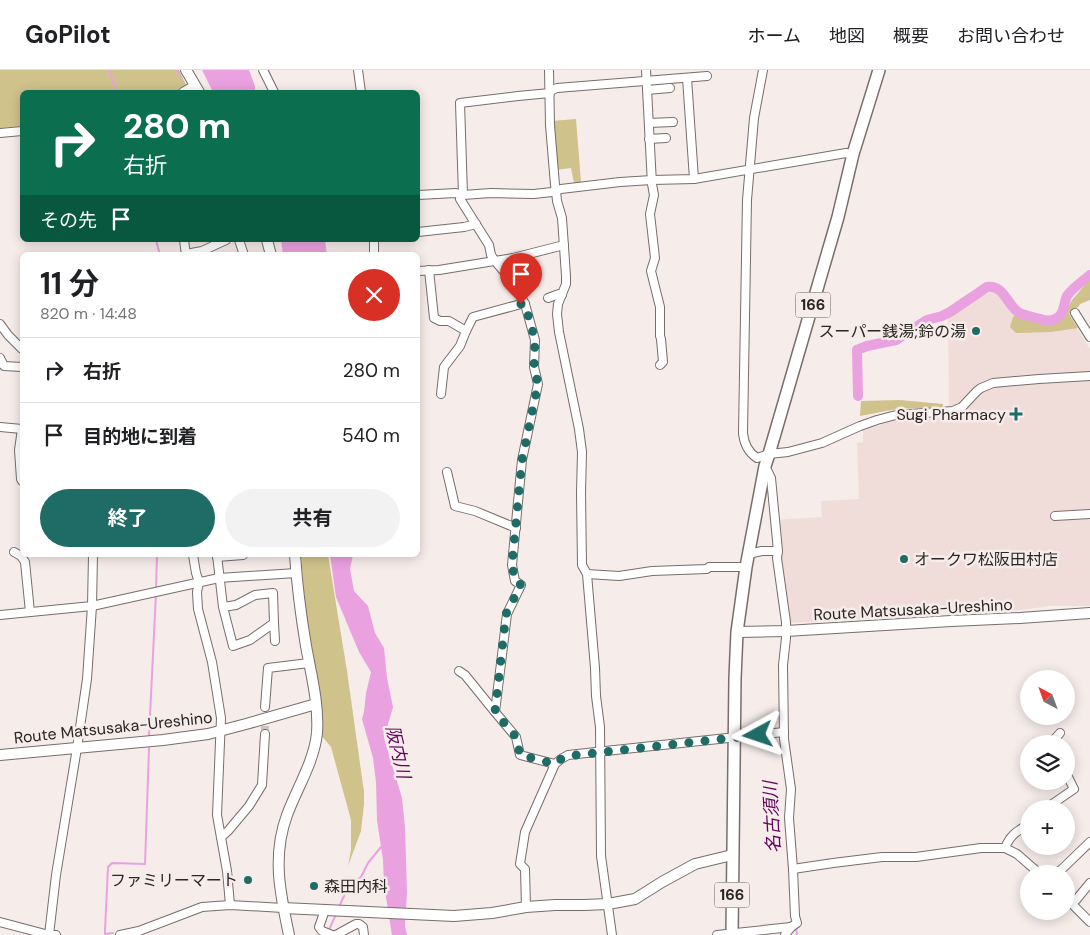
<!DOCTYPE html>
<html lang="ja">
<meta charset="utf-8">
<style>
body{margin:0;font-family:"DM Sans","Noto Sans JP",sans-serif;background:#f2f2f2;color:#202124;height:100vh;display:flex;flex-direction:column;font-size:19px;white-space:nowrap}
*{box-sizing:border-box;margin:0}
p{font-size:16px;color:#757577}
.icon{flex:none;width:28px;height:28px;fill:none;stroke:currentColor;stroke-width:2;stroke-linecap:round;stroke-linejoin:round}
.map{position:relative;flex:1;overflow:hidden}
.details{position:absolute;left:20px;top:182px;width:400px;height:305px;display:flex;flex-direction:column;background:#fff;border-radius:8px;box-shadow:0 2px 12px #0003}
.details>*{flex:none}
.banner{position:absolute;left:20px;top:20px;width:400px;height:152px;border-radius:8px;box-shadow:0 2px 12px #0003;background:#0b6e4f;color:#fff;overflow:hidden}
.needle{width:32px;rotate:319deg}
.tools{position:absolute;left:1020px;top:600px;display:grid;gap:10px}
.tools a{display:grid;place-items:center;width:55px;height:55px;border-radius:50%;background:#fff;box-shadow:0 2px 12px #0003;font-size:25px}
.pin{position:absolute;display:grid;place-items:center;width:42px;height:42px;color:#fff;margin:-51px -21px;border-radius:50% 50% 50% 0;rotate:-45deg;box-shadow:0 0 5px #0007}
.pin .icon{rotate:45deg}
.me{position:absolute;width:55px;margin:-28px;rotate:265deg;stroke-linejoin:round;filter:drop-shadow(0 0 4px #0008)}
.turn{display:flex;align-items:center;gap:18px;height:105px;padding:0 20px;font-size:22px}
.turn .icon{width:65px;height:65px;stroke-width:2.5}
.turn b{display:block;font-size:35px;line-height:42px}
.then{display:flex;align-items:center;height:48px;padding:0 20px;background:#0003;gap:10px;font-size:19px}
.round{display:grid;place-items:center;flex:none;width:52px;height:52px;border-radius:26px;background:#f2f2f2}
.overview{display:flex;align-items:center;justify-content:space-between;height:85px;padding:0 20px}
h1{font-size:30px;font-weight:700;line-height:38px}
.button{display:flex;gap:10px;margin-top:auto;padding:10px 20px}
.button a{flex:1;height:58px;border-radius:30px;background:#1f6b66;color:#fff;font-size:20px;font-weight:700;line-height:58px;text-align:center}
.button a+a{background:#f2f2f2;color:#202124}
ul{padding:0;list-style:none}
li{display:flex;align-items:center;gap:15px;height:65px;padding:0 20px;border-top:1px solid #e0e0e0}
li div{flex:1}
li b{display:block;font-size:19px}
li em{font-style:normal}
header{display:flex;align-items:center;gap:30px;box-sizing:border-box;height:70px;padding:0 25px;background:#fff;border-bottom:1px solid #e0e0e0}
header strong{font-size:24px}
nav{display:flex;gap:28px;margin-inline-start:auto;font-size:18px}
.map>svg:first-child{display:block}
</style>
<header>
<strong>GoPilot</strong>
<nav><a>ホーム</a><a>地図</a><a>概要</a><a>お問い合わせ</a></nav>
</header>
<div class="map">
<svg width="1090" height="865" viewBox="0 0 1090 865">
<rect width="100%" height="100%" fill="#f6ecea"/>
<path fill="#f0ddd9" d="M991,221H995L1017,245L1046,254L1058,252L1067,242L1090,279V536H1050L1021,540L914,542L884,548L788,553L779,488L777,450L822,447L821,431L859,429L857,373L863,372V360L894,351L949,347L948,247Z"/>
<g fill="#d0c28b">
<path d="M0,0H179L186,15L176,22H22V56L0,58Z"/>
<path d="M576,49L581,112L574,113L571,98L556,100L552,51Z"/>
<path d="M1090,209V230L1080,234L1079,236L1069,244L1078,258L1051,262L1016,263L1010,257L1013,247L1017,244L1045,254L1057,253L1062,248L1072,230Z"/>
<path d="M900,330L943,334V337L897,339L860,346L861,331Z"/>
<path d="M301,485H328L347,601L364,722V734L361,761L348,796L351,780V750L331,677L321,665C325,635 316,606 311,577C306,546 303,516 301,485Z"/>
</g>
<g fill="#eaa1df">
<path d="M202,0H249L255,16V22H213Z"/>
<path d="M281,170H325L327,185H283Z"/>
<path d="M330,485H353L350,499L354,521L368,536L375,563L384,578L387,608L393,637L384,668L402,728L405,757L407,822L405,856L407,865H392L384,815L383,790L377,750L376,712L373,688L362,649L364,642L366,623L371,602L359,582L336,527Z"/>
</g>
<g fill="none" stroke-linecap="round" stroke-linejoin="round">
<g stroke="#eaa1df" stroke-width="2">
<path d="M109,0L117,22"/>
<path d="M177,0L181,6"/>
<path d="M268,0L278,22"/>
<path d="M156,170L160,185"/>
<path d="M156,518L157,485"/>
<path d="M149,666L156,523"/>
<path d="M339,837L348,817L361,807L368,793L381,777"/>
<path d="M796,857L797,865"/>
<path d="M329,860L336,844"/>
<path d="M113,863L105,864V860L108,797L112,793L145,794L149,678"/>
</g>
<path stroke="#eaa1df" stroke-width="10" d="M858,326L857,280L867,276L896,270L927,250L942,246L950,242L987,217C1003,214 1007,234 1018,242C1024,246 1033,247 1040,249C1045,250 1050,252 1055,249C1065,245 1063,234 1067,226C1072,218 1083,211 1090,205"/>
<path stroke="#cdc4c3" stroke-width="8" stroke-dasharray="8 4" stroke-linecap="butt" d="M265,664V637"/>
<g stroke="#776e6c" stroke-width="10">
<g id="minor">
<path d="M263,0L274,22"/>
<path d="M358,0L361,22"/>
<path d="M549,0L550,55L555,115L556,121L557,131L562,148L566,206V214L558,234L557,244L559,262L579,359L582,382L581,423L582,495L587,504L595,598L596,626L600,657L601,786L612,865"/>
<path d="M646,0L652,114L654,125L650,144L655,188L651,201L660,237V266L661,269L663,292L660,295"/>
<path d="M763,0L754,48L747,130L743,363C744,374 748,382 757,388L769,384L788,382L822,373L860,356L877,350L896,345L953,341L962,337L977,321L981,318L993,313L1039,309L1090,306"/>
<path d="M687,8L694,109"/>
<path d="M647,20L670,18"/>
<path d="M550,21L557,18L707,6"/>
<path d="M183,22L195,15"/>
<path d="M550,23L518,26L460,33L463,125L460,129L489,175L491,185L495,191L512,211L525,234L535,270L534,297L538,314L522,390L512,495L515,511L521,515L507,544L495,642L516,667L520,685L555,694"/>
<path d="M649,53L673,52"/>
<path d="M0,63L22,61"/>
<path d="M649,69L666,68"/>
<path d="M418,125L456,123L463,125L491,123L534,124L552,122L561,119L620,112L652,110L694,109L846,83L853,84"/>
<path d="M418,162L464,157L476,154"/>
<path d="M184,170L186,185"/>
<path d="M239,170L244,185"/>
<path d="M186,184L202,181L226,170"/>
<path d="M374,185V170"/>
<path d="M429,200L434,248L440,251H449L466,261L473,247L521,234H525"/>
<path d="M418,201L439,200L513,188L564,175"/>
<path d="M548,228L559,224L562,225"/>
<path d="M1075,243L1090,267"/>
<path d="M0,254L8,265L22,279"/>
<path d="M0,288L4,296L22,297"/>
<path d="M441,324L444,297L460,276L466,261"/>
<path d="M0,357L22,359"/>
<path d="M22,359L19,380L21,409L22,411"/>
<path d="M765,396L771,408L778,481L777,488L786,552V568L783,595L784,669L791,719L789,748L793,799L795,846L797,853L791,857L785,865"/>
<path d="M447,402L455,436L475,441L516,458"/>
<path d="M1055,446L1090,444"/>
<path d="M14,482L21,486L25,492L30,542"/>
<path d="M748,484L762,481H778"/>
<path d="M193,485L196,503L199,512L197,522L198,539L212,592L221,648L217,745L227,801L230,835"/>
<path d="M217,485L223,537L233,576L250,570L274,553L273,523L255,525L236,535L223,537"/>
<path d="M217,487L243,485"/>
<path d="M587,504L619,506L652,501L707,499L709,497H746"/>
<path d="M0,545L92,536L219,508L296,503"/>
<path d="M274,553L275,571"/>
<path d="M459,601L465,605L495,642"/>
<path d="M265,637L268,598L309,593"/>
<path d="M1054,674L1052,672L1060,663"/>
<path d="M1045,739L1074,719L1066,703"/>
<path d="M221,767L228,761L249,736L262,715L265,664"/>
<path d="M1005,778C1010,765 1017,761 1029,754"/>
<path d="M793,799L833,793L882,787H916L981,778H1005L1017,784L1040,804"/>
<path d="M1055,804L1062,799L1090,772"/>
<path d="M1066,828L1090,852"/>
<path d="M1072,834L1076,830L1090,813"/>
<path d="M526,837L525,799L520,794L525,762L555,694L561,689L568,685L784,662"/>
<path d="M325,840L319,857L322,861L332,865"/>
<path d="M0,852L49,865H56"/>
<path d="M49,865L56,805L77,678L87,609L92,536L93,485"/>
<path d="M120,865L139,861L202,837L230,835L283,838"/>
<path d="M336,865L356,854H359L363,857L364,865"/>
<path d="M717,865L791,857"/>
</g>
</g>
<g stroke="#776e6c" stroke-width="12">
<g id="major">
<path d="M186,0L199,22"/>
<path d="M267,170L271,185"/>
<path d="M737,562L786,561L951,551L1020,548L1090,543"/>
<path d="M0,685L163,670L208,664L246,654L316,634"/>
<path d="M283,838L454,846L492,843L526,837L555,835H584L608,834L635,829L662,812L695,794L732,785"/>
<path d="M289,865C280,823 272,786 287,745C297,718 314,692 317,663C319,634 311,604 306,576C301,546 297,515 295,485"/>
</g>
</g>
<g stroke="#776e6c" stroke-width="14">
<path id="highway" d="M732,865L735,608L737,562L746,497L765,396L769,384L838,147L853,84L879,0"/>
</g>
<use href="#minor" stroke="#fff" stroke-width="8"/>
<use href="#major" stroke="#fff" stroke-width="10"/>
<use href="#highway" stroke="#fff" stroke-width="11"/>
</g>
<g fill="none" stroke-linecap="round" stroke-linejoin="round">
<path stroke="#1f6b66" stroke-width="9" stroke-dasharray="0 16.2" d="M521,234H525L535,270L534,297L538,314L522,390L512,494L515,511L521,515L506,544L495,642L516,667L520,685L555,694L561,689L568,686L758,665"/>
</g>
<g fill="#1f6b66" stroke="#f6ecea" stroke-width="2">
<circle cx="976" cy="261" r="5"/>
<path d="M1013.5 336.5h5v5h5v5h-5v5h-5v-5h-5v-5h5z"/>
<circle cx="904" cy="489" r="5"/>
<circle cx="248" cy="810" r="5"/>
<circle cx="314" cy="816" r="5"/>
</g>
<g text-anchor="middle" stroke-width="5" stroke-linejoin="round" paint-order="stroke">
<g fill="#f6ecea" stroke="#676160" stroke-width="1">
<rect x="795.5" y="222.5" width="35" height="25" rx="4"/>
<rect x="714.5" y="812.5" width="35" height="25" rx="4"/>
</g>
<g font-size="15" font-weight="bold" fill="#2a2625">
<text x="813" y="240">166</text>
<text x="732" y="830">166</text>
</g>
<g font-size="16" fill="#2a2625" stroke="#f6ecea" text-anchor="end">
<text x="966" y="267">スーパー銭湯;鈴の湯</text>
<text x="1006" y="350">Sugi Pharmacy</text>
<text x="914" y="495" text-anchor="start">オークワ松阪田村店</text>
<text x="238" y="816">ファミリーマート</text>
<text x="324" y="822" text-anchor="start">森田内科</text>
</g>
<g font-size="16" fill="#2a2625" stroke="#f6ecea">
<text transform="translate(913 539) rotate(-3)" y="6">Route Matsusaka-Ureshino</text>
<text transform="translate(113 657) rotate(-6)" y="6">Route Matsusaka-Ureshino</text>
</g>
<g font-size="18" font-style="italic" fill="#60065a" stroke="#f6ecea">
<text transform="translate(398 682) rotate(77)" y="6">阪内川</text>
<text transform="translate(772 747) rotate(-93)" y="6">名古須川</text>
</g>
</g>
</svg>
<div class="tools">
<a><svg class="needle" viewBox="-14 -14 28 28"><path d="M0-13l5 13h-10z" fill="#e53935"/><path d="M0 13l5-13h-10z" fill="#757577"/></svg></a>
<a><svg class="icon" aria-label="layers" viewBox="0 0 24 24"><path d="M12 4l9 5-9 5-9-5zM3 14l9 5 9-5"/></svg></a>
<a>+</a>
<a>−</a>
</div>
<div class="pin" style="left:521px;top:234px;background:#d93025"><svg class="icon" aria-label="arrive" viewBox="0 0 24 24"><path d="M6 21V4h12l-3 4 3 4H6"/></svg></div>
<svg class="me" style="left:758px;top:665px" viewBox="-20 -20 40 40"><path d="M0-17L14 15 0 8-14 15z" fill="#1f6b66" stroke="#fff" stroke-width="4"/></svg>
<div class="banner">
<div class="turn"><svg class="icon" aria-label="right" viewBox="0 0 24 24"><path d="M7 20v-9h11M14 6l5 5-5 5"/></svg><div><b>280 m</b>右折</div></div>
<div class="then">その先<svg class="icon" aria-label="arrive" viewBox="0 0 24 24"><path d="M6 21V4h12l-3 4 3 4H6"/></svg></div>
</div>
<section class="details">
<div class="overview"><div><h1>11 分</h1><p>820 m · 14:48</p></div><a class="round" style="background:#d93025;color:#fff"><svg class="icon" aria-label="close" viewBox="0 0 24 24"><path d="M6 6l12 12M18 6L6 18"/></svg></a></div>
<ul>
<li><svg class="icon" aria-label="right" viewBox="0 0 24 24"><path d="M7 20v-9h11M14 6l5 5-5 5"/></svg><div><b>右折</b></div><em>280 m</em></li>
<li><svg class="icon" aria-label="arrive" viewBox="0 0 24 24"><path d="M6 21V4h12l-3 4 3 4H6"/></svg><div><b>目的地に到着</b></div><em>540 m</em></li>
</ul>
<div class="button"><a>終了</a><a>共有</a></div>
</section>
</div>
